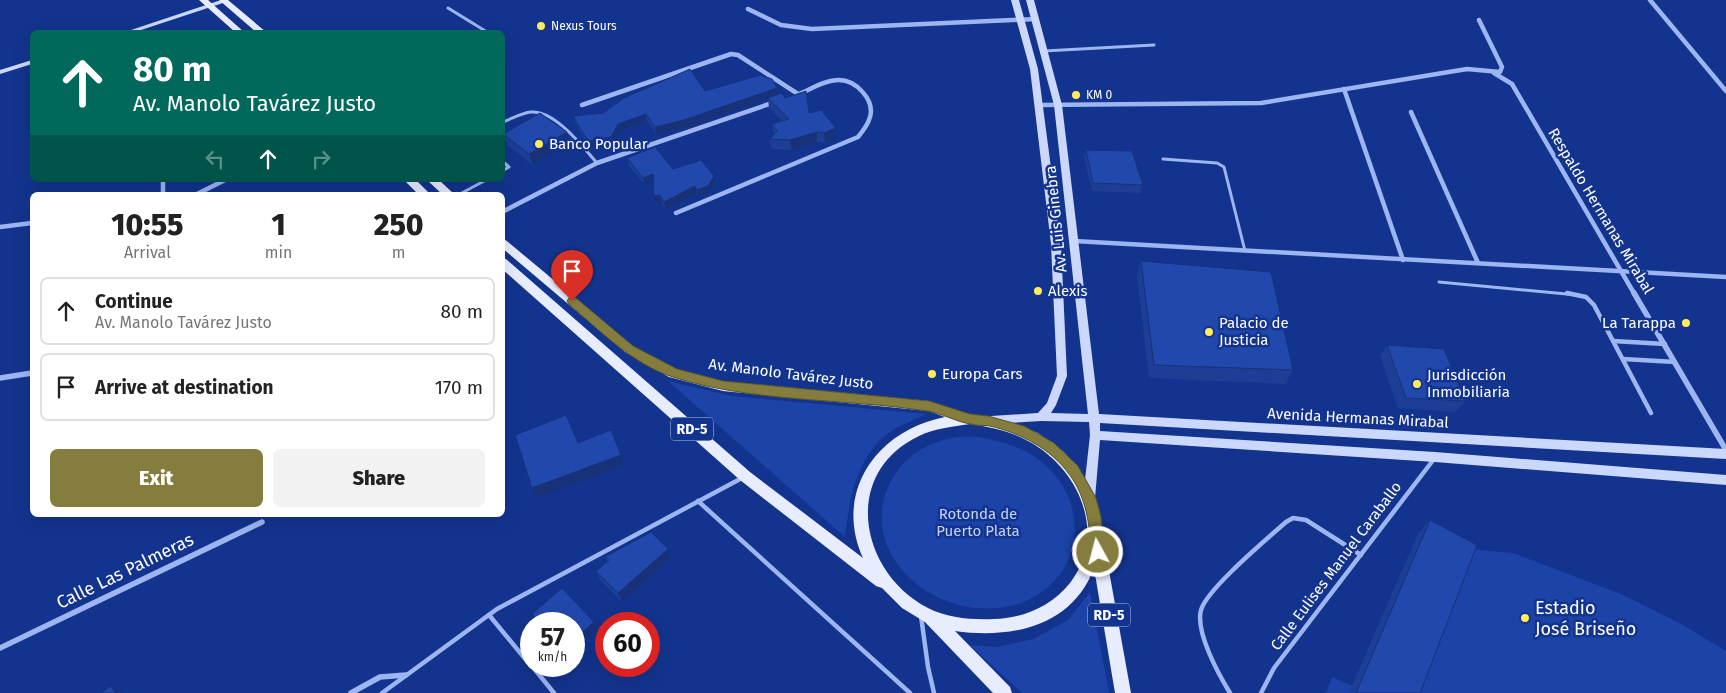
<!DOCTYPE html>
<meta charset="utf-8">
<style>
body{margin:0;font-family:"Fira Sans",sans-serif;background:#f2f2f2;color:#222;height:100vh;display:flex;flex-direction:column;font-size:19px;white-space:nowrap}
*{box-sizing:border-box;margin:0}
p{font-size:16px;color:#767676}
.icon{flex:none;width:28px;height:28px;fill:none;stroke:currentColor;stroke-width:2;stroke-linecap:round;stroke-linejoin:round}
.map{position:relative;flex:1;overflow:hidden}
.sheet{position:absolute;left:30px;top:192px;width:475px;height:325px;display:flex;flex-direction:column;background:#fff;border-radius:8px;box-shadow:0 5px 20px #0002}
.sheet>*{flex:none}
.guide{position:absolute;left:30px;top:30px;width:475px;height:152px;border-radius:8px;box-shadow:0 5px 20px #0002;background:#00695c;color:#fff;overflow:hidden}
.speed{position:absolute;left:520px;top:612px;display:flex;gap:10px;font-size:25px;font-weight:700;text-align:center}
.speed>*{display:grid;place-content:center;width:65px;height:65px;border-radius:50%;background:#fff;box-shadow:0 5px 20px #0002;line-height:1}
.speed small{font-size:12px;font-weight:400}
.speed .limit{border:8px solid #d22;background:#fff;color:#111}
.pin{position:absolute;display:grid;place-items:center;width:42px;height:42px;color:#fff;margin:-51px -21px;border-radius:50% 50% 50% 0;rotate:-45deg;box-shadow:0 0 5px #0007}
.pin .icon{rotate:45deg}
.me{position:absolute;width:55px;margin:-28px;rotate:353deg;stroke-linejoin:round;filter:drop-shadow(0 0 4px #0008)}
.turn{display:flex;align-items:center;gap:18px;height:105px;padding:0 20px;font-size:22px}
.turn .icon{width:65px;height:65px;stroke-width:2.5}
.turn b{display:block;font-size:35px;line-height:42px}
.lanes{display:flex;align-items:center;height:48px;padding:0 20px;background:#0003;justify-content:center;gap:25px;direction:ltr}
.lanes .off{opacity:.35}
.eta{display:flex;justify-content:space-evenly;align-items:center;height:85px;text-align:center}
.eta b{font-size:30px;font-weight:800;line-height:35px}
.action{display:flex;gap:10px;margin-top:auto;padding:10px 20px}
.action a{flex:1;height:58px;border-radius:8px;background:#857d3d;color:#fff;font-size:20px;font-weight:800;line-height:58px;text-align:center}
.action a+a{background:#f2f2f2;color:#222}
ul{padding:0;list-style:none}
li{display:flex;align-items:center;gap:15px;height:68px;margin:0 10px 8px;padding:0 10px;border:2px solid #e0e0e0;border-radius:8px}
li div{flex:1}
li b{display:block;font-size:19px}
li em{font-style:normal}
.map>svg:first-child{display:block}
</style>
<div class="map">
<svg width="1726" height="693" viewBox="0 0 1726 693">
<rect width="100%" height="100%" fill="#13348e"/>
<g fill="#1b43a8">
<path d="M668,381L731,396L926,414C913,421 896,426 885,436C855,462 850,499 845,537Z"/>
<path d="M978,437C998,441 1017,445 1035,457C1083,489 1091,559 1040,593C1021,606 1000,610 976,608C912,602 856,538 894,476C905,457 927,443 948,439C958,436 969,437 978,437Z"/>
<path d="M1419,532L1464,557L1468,549L1513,553L1621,594L1683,625L1726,651V693H1326L1332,677L1352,686Z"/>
<path d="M1090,592L1109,693H1022L970,645L997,647L1033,639L1068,620Z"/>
</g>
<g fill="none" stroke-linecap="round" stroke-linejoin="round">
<g stroke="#9db5f1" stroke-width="3">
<path d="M448,8L487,32"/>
<path d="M1044,51L1154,45"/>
<path d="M502,122C512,119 521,113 531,112C555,110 583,147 597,163"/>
<path d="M1163,159L1217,163L1224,167L1245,251"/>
<path d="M502,161L509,167L502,171"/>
<path d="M458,195L486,180"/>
<path d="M1439,282L1577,295"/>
</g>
<g stroke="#9db5f1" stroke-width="4.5">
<path d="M1567,293L1586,297L1594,305L1651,413"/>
<path d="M1613,341L1665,344"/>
<path d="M1623,359L1675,362"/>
<path d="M698,501L910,693"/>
<path d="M489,615L531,666"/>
<path d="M921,616L928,667L934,693"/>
<path d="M532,666L554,693"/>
<path d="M382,693L497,609L742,478"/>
<path d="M1230,693C1219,675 1195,632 1201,610C1207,589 1267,539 1286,522L1293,518L1306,520L1361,555"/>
<path d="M1261,693L1274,668L1434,459"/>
</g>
<g stroke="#9db5f1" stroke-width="4.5">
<path d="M1650,0L1726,91"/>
<path d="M748,9L781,25L812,29L1036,19"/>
<path d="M1494,73L1512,84L1635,295"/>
<path d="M1344,89L1403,260"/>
<path d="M582,105L731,54L738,55L798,94"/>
<path d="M1039,105L1261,103L1467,69L1500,72L1502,67L1479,20"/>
<path d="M1411,112L1478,263"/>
<path d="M163,180V195"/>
<path d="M195,195L225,180"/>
<path d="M502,212L597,163L775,102"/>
<path d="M676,213L858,137C863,131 868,125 870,117C875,100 856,80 839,80C825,80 811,89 799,94"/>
<path d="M0,227L32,223"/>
<path d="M1074,241L1726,277"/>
</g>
<g stroke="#9db5f1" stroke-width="5.5">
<path d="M1634,293L1726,450"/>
<path d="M0,378L32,373"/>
<path d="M0,648L262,522"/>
<path d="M351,693L380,677L406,675"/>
</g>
<g fill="#ccd8fb" fill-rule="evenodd">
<path d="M221,0L229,1L135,32H125Z"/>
<path d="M1011,0H1019L1038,69L1061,244L1067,376L1056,405L1051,413L1088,414L1054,105L1026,0H1034L1062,105L1099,414L1726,449V459L1100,423V431L1435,452L1726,475V485L1435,462L1100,440L1095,498L1093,502L1089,503L1085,502L1083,498L1090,435L1089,422L1041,421L991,424L987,423L986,420L987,417L991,416L1038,413L1047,403L1057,376L1051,244L1030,69Z"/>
<path d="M32,60V64L0,74V70Z"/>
</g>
<g fill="#e7ecff" fill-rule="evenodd">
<path d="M199,0H208L244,32H235Z"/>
<path d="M219,0H228L266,32H256Z"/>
<path d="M404,180H416L431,195H419Z"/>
<path d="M427,180H439L455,195H443Z"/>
<path d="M502,237L633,346L677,369L723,381L929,401L969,414L1003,419L1038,433L1064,452L1085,478L1099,508L1102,538L1104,543L1131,693H1115L1094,568C1072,627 1011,639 955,631L1010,687L1012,693H993L925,622L902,608L882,588L876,586L740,480L502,269V258L506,259L750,472L863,558C833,492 877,430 945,417L929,411L723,391L669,377L625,352L502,248ZM970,424C990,427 1010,431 1028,441C1079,468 1108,534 1070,583C1051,607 1023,618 994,619C972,620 947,618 928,608C859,572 841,473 919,436C935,428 952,427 970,424Z"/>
</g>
</g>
<g fill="#1c3e95">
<path d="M777,88L778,94L836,128V138L825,143L817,142L791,150L771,149L770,139L774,135L772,124L782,121L769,108L768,99L686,128L656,134L647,121L620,131L612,144L590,149L575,123L573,116L603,113L705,91Z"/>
<path d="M503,134L570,143L533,165L507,145Z"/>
<path d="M1086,150L1143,185L1140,193L1092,191L1084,157Z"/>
<path d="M627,158L673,169L715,183L709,193L698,197L697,194L665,210L662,203H656L654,196V182L645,185L629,166Z"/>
<path d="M1141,261L1293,370L1285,384L1149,378L1137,275Z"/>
<path d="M1387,345L1465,401L1456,412L1398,408L1380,356Z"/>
<path d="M1430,520L1420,693H1349L1419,532Z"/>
<path d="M605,557L671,558L622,602L600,580L596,571L607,561Z"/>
</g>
<g fill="#173279">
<path d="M777,88L778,96L768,98V99L686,128L656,134L655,127Z"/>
<path d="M646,114L647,121L620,131L612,144L590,149L588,141L618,124Z"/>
<path d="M836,128V138L825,143L824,133Z"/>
<path d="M567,132L570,143L533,165L529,154Z"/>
<path d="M817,132V142L791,150L790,140Z"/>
<path d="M653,174L655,182L645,185L643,178Z"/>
<path d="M714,176L715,183L709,193L698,197L697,190Z"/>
<path d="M695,186L697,194L665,210L664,202Z"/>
<path d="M660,195L662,203H656L654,196Z"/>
<path d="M621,455L624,465L537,498L532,488Z"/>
<path d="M668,549L671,558L622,602L618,593Z"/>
<path d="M594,622L597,628L574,649V640Z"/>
<path d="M111,686L124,693H115Z"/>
</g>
<g fill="#2148ad" stroke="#173279">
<path d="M690,69L705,91L760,75L772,79L777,88L684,120L655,127L646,114L618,124L611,137L588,141L573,116L603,113L624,98Z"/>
<path d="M806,91L809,113L821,110L836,128L824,133L817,132L790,140L770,139L777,131L772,124L789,119L768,98L782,93L785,98Z"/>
<path d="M540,113L567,132L529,154L503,134Z"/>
<path d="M655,147L673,169L701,160L714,176L708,186L697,190L695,186L664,202L660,195L654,196L653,174L643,178L627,158Z"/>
<path d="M1086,150L1132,151L1143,185L1093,183Z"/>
<path d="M1141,261L1271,272L1293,370L1154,365Z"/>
<path d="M1387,345L1444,349L1465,401L1406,398Z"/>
<path d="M566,415L578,443L611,430L621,455L532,488L515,435Z"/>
<path d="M1430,520L1477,545L1420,693H1356Z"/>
<path d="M651,532L668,549L618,593L596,571L609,560L605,557Z"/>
<path d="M562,588L594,622L574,640V624H542L532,614Z"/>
<path d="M111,686L115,693H101Z"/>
</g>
<path fill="#857d3d" stroke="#565128" d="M572,297L576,298L633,346L677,369L723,381L929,401L970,414L988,416L1024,426L1054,443L1078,466L1096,498L1101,517L1105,552L1103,557L1098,558L1094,557L1092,552C1089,524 1087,498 1069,474C1050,448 1020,433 990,426C983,425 977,426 971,424C956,422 942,413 927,411C843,398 755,403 673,377C634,365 599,330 569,304L567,301L569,298Z"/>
<g fill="#ffec5d" stroke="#13348e" stroke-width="2">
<circle cx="541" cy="26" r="5"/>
<circle cx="1076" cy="95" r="5"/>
<circle cx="539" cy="144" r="5"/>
<circle cx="1038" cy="291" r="5"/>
<circle cx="1686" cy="323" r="5"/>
<circle cx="1209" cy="332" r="5"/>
<circle cx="932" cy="374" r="5"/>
<circle cx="1417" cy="384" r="5"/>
<circle cx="1525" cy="618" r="5"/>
</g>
<g text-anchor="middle" stroke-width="5" stroke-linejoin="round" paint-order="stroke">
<g font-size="12" fill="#fff" stroke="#13348e" text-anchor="start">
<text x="551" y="30">Nexus Tours</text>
<text x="1086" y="99">KM 0</text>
</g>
<g fill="#13348e" stroke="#b8c2dd" stroke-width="1">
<rect x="671" y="417.5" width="42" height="23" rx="4"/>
<rect x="1088" y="603.5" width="42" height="23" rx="4"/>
</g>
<g font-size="14" font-weight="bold" fill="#fff">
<text x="692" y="434">RD-5</text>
<text x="1109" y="620">RD-5</text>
</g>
<g font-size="15" fill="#fff" stroke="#13348e" text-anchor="start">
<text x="549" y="149">Banco Popular</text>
<text x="1048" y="296">Alexis</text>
<text x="1219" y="328">Palacio de<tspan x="1219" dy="17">Justicia</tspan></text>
<text x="1676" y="328" text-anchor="end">La Tarappa</text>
<text x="942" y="379">Europa Cars</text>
<text x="1427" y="380">Jurisdicción<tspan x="1427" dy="17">Inmobiliaria</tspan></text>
</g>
<g font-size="15" fill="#fff" stroke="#13348e">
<text transform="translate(1601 211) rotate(59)" y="5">Respaldo Hermanas Mirabal</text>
<text transform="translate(1056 219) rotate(-96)" y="5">Av. Luis Ginebra</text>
<text transform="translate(791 374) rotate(7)" y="5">Av. Manolo Tavárez Justo</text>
<text transform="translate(1358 418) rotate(3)" y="5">Avenida Hermanas Mirabal</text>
<text transform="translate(1336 566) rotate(-53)" y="5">Calle Eulises Manuel Caraballo</text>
</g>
<g font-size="15" fill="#c4d4fc" stroke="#13348e">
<text x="978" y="519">Rotonda de<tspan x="978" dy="17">Puerto Plata</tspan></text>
</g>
<g font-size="18" fill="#fff" stroke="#13348e">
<text transform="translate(125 571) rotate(-26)" y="6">Calle Las Palmeras</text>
</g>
<g font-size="18" fill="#fff" stroke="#13348e" text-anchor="start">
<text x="1535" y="614">Estadio<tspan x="1535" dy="21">José Briseño</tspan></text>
</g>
</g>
</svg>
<div class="speed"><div>57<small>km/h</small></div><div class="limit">60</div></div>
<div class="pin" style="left:572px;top:301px;background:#d93025"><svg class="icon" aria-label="arrive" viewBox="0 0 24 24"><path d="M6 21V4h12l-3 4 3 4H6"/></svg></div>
<svg class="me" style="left:1098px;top:552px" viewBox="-20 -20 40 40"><circle r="17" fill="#857d3d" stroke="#fff" stroke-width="3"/><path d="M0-11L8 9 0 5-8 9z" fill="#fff"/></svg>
<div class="guide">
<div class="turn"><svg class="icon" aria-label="ahead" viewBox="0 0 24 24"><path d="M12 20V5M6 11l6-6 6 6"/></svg><div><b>80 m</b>Av. Manolo Tavárez Justo</div></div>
<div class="lanes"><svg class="icon off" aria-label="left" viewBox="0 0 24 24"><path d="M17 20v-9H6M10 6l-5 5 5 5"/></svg><svg class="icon" aria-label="ahead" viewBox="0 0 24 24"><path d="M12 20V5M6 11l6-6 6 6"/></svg><svg class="icon off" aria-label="right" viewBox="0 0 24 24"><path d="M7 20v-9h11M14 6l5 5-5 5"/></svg></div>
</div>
<section class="sheet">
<div class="eta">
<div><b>10:55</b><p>Arrival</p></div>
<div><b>1</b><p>min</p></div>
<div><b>250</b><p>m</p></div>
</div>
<ul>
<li><svg class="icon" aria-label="ahead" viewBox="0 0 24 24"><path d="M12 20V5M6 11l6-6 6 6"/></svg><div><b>Continue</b><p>Av. Manolo Tavárez Justo</p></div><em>80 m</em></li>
<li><svg class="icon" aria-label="arrive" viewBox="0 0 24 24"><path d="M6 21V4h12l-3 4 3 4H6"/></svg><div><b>Arrive at destination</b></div><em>170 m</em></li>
</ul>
<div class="action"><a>Exit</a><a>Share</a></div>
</section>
</div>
